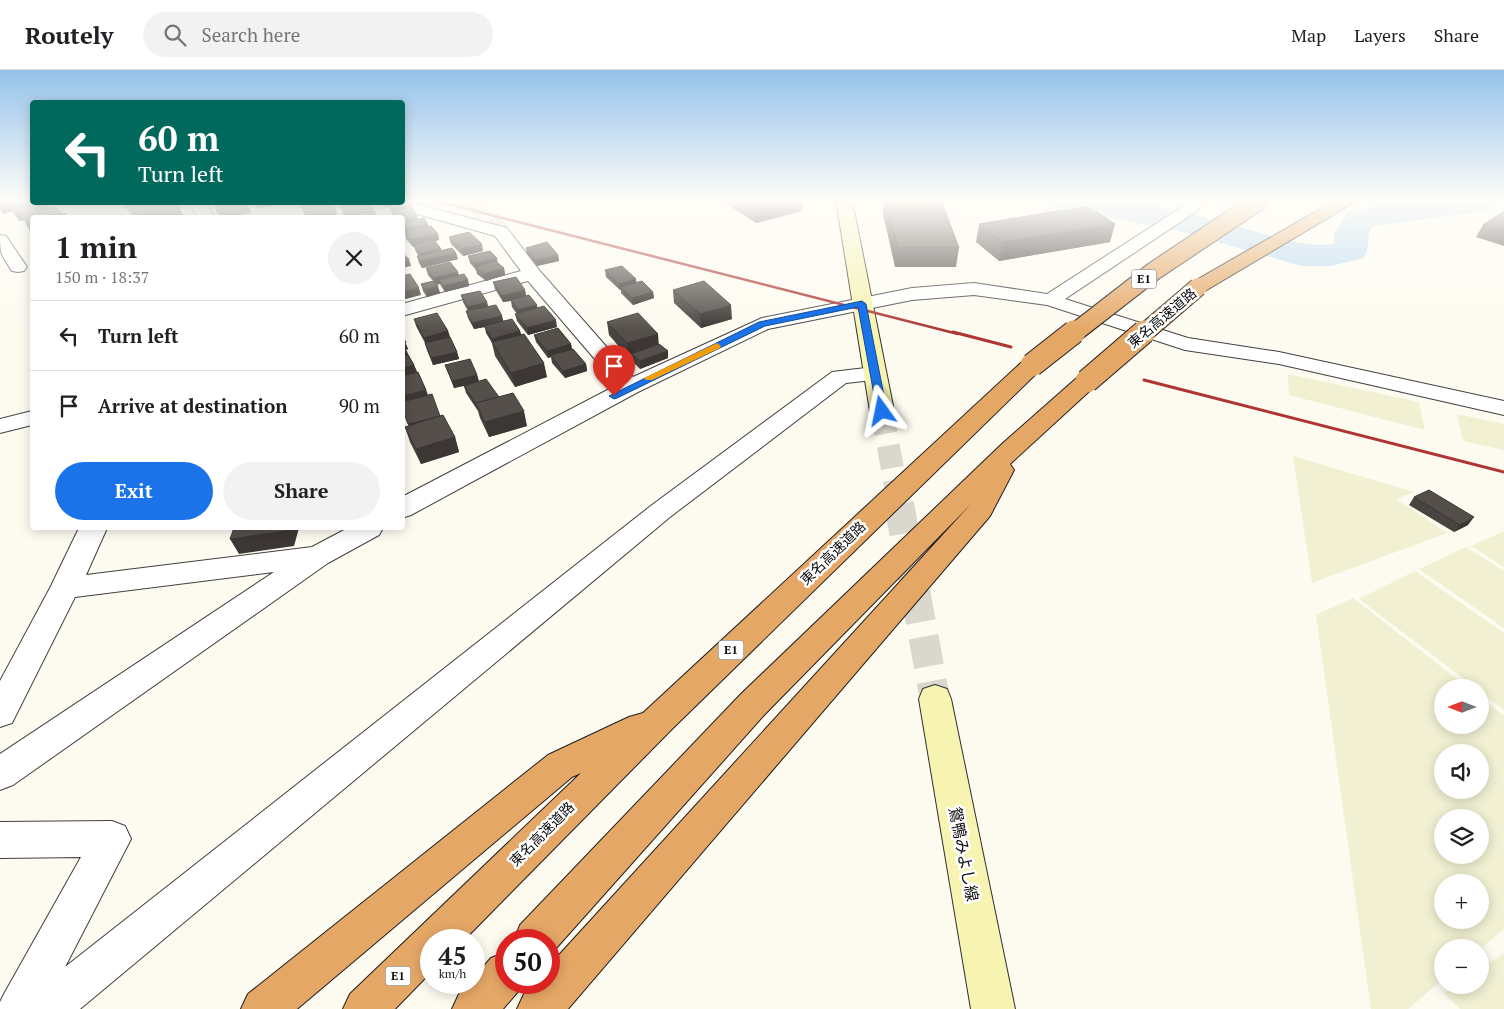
<!DOCTYPE html>
<meta charset="utf-8">
<style>
body{margin:0;font-family:"PT Serif","Noto Sans JP",serif;background:#f2f2f2;color:#202124;height:100vh;display:flex;flex-direction:column;font-size:19px;white-space:nowrap}
*{box-sizing:border-box;margin:0}
p{font-size:16px;color:#757577}
.icon{flex:none;width:28px;height:28px;fill:none;stroke:currentColor;stroke-width:2;stroke-linecap:round;stroke-linejoin:round}
.map{position:relative;flex:1;overflow:hidden}
.drawer{position:absolute;left:30px;top:145px;width:375px;height:315px;display:flex;flex-direction:column;background:#fff;border-radius:5px;box-shadow:0 2px 12px #0003}
.drawer>*{flex:none}
.guide{position:absolute;left:30px;top:30px;width:375px;height:105px;border-radius:5px;box-shadow:0 2px 12px #0003;background:#00695c;color:#fff;overflow:hidden}
.needle{width:32px;rotate:270deg}
.controls{position:absolute;left:1434px;top:609px;display:grid;gap:10px}
.controls a{display:grid;place-items:center;width:55px;height:55px;border-radius:50%;background:#fff;box-shadow:0 2px 12px #0003;font-size:25px}
.speed{position:absolute;left:420px;top:859px;display:flex;gap:10px;font-size:25px;font-weight:700;text-align:center}
.speed>*{display:grid;place-content:center;width:65px;height:65px;border-radius:50%;background:#fff;box-shadow:0 2px 12px #0003;line-height:1}
.speed small{font-size:12px;font-weight:400}
.speed .limit{border:8px solid #d22;background:#fff;color:#111}
.pin{position:absolute;display:grid;place-items:center;width:42px;height:42px;color:#fff;margin:-51px -21px;border-radius:50% 50% 50% 0;rotate:-45deg;box-shadow:0 0 5px #0007}
.pin .icon{rotate:45deg}
.me{position:absolute;width:55px;margin:-28px;rotate:348deg;stroke-linejoin:round;filter:drop-shadow(0 0 4px #0008)}
.turn{display:flex;align-items:center;gap:18px;height:105px;padding:0 25px;font-size:22px}
.turn .icon{width:65px;height:65px;stroke-width:2.5}
.turn b{display:block;font-size:35px;line-height:42px}
.round{display:grid;place-items:center;flex:none;width:52px;height:52px;border-radius:26px;background:#f2f2f2}
.overview{display:flex;align-items:center;justify-content:space-between;height:85px;padding:0 25px}
h1{font-size:30px;font-weight:800;line-height:38px}
.cta{display:flex;gap:10px;margin-top:auto;padding:10px 25px}
.cta a{flex:1;height:58px;border-radius:30px;background:#1a73e8;color:#fff;font-size:20px;font-weight:800;line-height:58px;text-align:center}
.cta a+a{background:#f2f2f2;color:#202124}
ul{padding:0;list-style:none}
li{display:flex;align-items:center;gap:15px;height:70px;padding:0 25px;border-top:1px solid #e0e0e0}
li div{flex:1}
li b{display:block;font-size:19px}
li em{font-style:normal}
header{display:flex;align-items:center;gap:30px;box-sizing:border-box;height:70px;padding:0 25px;background:#fff;border-bottom:1px solid #e0e0e0}
header strong{font-size:24px}
nav{display:flex;gap:28px;margin-inline-start:auto;font-size:18px}
.search{width:350px;height:45px;background:#f2f2f2;display:flex;align-items:center;gap:12px;box-sizing:border-box;padding:0 18px;border-radius:28px;color:#757577;font-size:19px}
.map>svg:first-child{display:block}
</style>
<header>
<strong>Routely</strong>
<div class="search"><svg class="icon" aria-label="search" viewBox="0 0 24 24"><circle cx="10" cy="10" r="6"/><path d="M15 15l6 6"/></svg>Search here</div>
<nav><a>Map</a><a>Layers</a><a>Share</a></nav>
</header>
<div class="map">
<svg width="1504" height="939" viewBox="0 0 1504 939">
<rect width="100%" height="100%" fill="#fdfbf0"/>
<g fill="#f1f0d2" fill-rule="evenodd">
<path d="M1288,304L1419,332L1425,360L1289,325Z"/>
<path d="M1457,344L1504,354V380L1463,371Z"/>
<path d="M1293,386L1414,422L1397,429L1447,463L1312,513Z"/>
<path d="M1504,461V497L1471,476Z"/>
<path d="M1466,477L1504,501V558L1419,499Z"/>
<path d="M1415,501L1504,563V640L1480,622V618L1475,617L1359,529Z"/>
<path d="M1353,528L1467,617L1442,618V655H1480V627L1504,646V859L1480,879V878H1442V910L1408,939H1371L1316,545ZM1442,682H1480V720H1442ZM1442,748H1480V785H1442ZM1480,812V850H1442V812Z"/>
<path d="M1504,883V939H1460L1444,923L1456,915H1480V899Z"/>
</g>
<g fill="none" stroke-linecap="round" stroke-linejoin="round">
<path fill="#b9d8f0" fill-rule="evenodd" d="M1050,130C1112,123 1174,139 1233,155C1266,164 1300,178 1334,174V164L1348,142C1396,130 1444,130 1493,130L1495,132L1490,139L1479,142L1372,156C1366,168 1371,177 1363,188L1331,196H1302L1175,160L1055,137Z"/>
<path stroke="#d9d7ce" stroke-width="18" stroke-dasharray="18 9" stroke-linecap="butt" d="M472,130L501,162"/>
<path stroke="#d9d7ce" stroke-width="23" stroke-dasharray="23 12" stroke-linecap="butt" d="M882,341L899,435"/>
<path stroke="#d9d7ce" stroke-width="30" stroke-dasharray="30 15" stroke-linecap="butt" d="M899,434L935,629"/>
<g stroke="#404040" stroke-width="2">
<g id="minor">
<path d="M402,130L507,158L539,200L633,307L762,248L912,218L974,213L1047,224L1185,135L1189,130H1205L1197,141L1065,229L1188,268L1279,282L1504,331V345L1279,294L1185,280L1047,235L974,225L912,230L768,259L638,322L411,445L402,448V427L617,315L528,211L402,246V234L521,201L495,166L386,135L384,132H402Z"/>
<path d="M187,132H204L216,148H199Z"/>
<path d="M0,165L6,166L27,197L24,201L18,202L12,201C1,185 0,184 0,165Z"/>
<path d="M874,297L882,299L885,304L882,309L846,313L670,447L80,939H0V932L4,924L81,787L0,788V752L112,751L125,756L131,769L65,897L652,435L832,302Z"/>
<path d="M32,341V355L0,363V349Z"/>
<path d="M79,458H107L86,505L312,477L348,458H383L379,465L328,493L13,715L0,720V684L274,502L75,527L12,653L0,657V611L50,518Z"/>
</g>
</g>
<g stroke="#2f2f2f" stroke-width="2">
<g id="secondary">
<path d="M836,130H852L894,341L890,346L882,348L874,346L870,341Z"/>
<path d="M935,615L947,619L951,629L1015,939H971L919,629L923,619Z"/>
</g>
</g>
<g stroke="#1e1e1e" stroke-width="2">
<g id="motorway">
<path d="M1336,130H1355L1353,133L1205,221L1198,223L1191,221L1189,217L1191,213Z"/>
<path d="M1032,289L1040,290L1043,295L1040,300L673,658L464,870H431V902L395,939H343L350,924L581,703L572,707L297,939H241L248,924L548,685L629,647L643,643L1024,290Z"/>
<path d="M1087,304L1095,306L1098,311L1095,316L1010,394L1014,400L990,446L568,939H517L524,924L534,912H549V896L971,434L765,644L550,885L549,870H514L520,855L741,624L1003,373L1079,306Z"/>
<path d="M506,882V912H523L521,918L503,939H452L459,924L469,912H474V907L491,888Z"/>
</g>
</g>
<use href="#minor" fill="#fff" fill-rule="evenodd"/>
<use href="#secondary" fill="#f7f3b1" fill-rule="evenodd"/>
<use href="#motorway" fill="#e5a766" fill-rule="evenodd"/>
<path stroke="#af3534" stroke-width="2.5" d="M432,130L958,264"/>
<g stroke="#af3534" stroke-width="3">
<path d="M953,262L1011,277"/>
<path d="M1144,310L1504,402"/>
</g>
<g stroke="#1e1e1e" stroke-width="20" stroke-linecap="butt">
<g id="motorway-bridge-far1">
<path d="M1073,264L1154,201L1260,130"/>
<path d="M1143,264L1198,217"/>
</g>
</g>
<g stroke="#1e1e1e" stroke-width="25" stroke-linecap="butt">
<g id="motorway-bridge">
<path d="M1032,295L1074,262"/>
<path d="M1087,311L1144,262"/>
</g>
</g>
<use href="#motorway-bridge-far1" stroke="#e5a766" stroke-width="18"/>
<use href="#motorway-bridge" stroke="#e5a766" stroke-width="23"/>
</g>
<g fill="#494440">
<path d="M0,130H32V132L34,133L32,164L24,150L19,151L13,141L3,144L0,140Z"/>
<path d="M720,130H803L802,141L756,153Z"/>
<path d="M884,130H941L959,178L956,197H895L883,144Z"/>
<path d="M121,132H175L178,135L184,148H134Z"/>
<path d="M299,132H332L334,136L338,148H306Z"/>
<path d="M391,139L418,149L428,155V157L438,164L439,170L435,171L441,179V181L456,183L458,189L422,198L419,193L417,186H419L416,182L414,176L413,177L406,169L405,162L402,159V148H394Z"/>
<path d="M1504,141V176L1476,167L1483,155Z"/>
<path d="M979,154L1110,172L999,191L976,172Z"/>
<path d="M449,167L483,181L463,186L451,174Z"/>
<path d="M526,178L558,185L559,191L537,196L527,184Z"/>
<path d="M468,186L498,193L504,198L505,205L486,211L477,204L476,200L470,193Z"/>
<path d="M426,198L459,205L468,210L469,216L445,222L441,216L440,214H436L440,223L427,227L423,221L421,214L433,211L428,205Z"/>
<path d="M605,200L636,209V212L653,222L654,228L633,235L621,223V220H620L606,207Z"/>
<path d="M493,212L525,220L526,226L557,257L528,265L517,251L515,244H517L512,237L511,231L503,232L495,219Z"/>
<path d="M673,220L732,249L701,258L674,233Z"/>
<path d="M461,225L488,236L503,251L520,261L521,264L547,307L515,317L495,286L492,273L486,263L485,257L474,259L468,248L466,241H468L463,232Z"/>
<path d="M414,249L448,261L450,267L457,282L459,289L433,295L427,280L425,273L416,256Z"/>
<path d="M607,252L659,274L668,281V288L640,299L632,291L631,286L628,287L609,265Z"/>
<path d="M402,265L408,279L406,280L414,295L417,302L426,320L428,325L440,346L455,367L459,382L421,394L410,372L405,357L409,356L402,338Z"/>
<path d="M534,265L571,274L572,279L586,294L587,301L565,308L552,293L551,287L548,288L536,272Z"/>
<path d="M445,295L477,305L479,311L499,327L527,356L489,367L480,348L478,341L466,323L464,316L454,318Z"/>
<path d="M1414,427L1468,455L1454,462L1409,435Z"/>
</g>
<g fill="#3c3734">
<path d="M0,130H29L0,134Z"/>
<path d="M30,130H32V132H34L36,135L3,144L0,138V137Z"/>
<path d="M778,130H803L802,141L756,153V135Z"/>
<path d="M247,132L251,143L225,148H220L217,142Z"/>
<path d="M255,132H272L273,136L257,138Z"/>
<path d="M178,135L184,148H139L138,145Z"/>
<path d="M372,135L374,141L344,147L342,140Z"/>
<path d="M334,136L338,148H307L305,142Z"/>
<path d="M50,137L54,143L21,146L24,150L19,151L15,145Z"/>
<path d="M61,142L64,148H42Z"/>
<path d="M417,146L419,152L402,156V149Z"/>
<path d="M1115,154L1110,172L999,191L1003,172Z"/>
<path d="M428,155L430,161L407,166L405,159Z"/>
<path d="M438,164L439,170L413,177L411,170Z"/>
<path d="M482,174L483,181L463,186L461,179Z"/>
<path d="M441,179L443,185L422,190L420,184Z"/>
<path d="M456,183L458,189L422,198L421,191Z"/>
<path d="M558,185L559,191L537,196L536,190Z"/>
<path d="M497,188L498,195L476,197V201L474,194Z"/>
<path d="M409,189L411,196L402,198V191Z"/>
<path d="M504,198L505,205L486,211L484,204Z"/>
<path d="M458,202L460,208L439,210L440,214L436,215L434,208Z"/>
<path d="M636,209L637,216L620,217L621,220H620L619,214Z"/>
<path d="M468,210L469,216L445,222L443,216Z"/>
<path d="M438,216L440,223L427,227L425,220Z"/>
<path d="M419,218L421,225L402,230V222Z"/>
<path d="M525,220L526,227L503,232L502,226Z"/>
<path d="M653,222L654,228L633,235L632,228Z"/>
<path d="M487,232L489,239L470,243L468,237Z"/>
<path d="M537,235L538,242L519,247L518,240Z"/>
<path d="M731,235L732,249L701,258L700,244Z"/>
<path d="M502,246L504,253L474,259L472,253Z"/>
<path d="M556,250L557,257L528,265L527,258Z"/>
<path d="M448,261L450,268L426,275L424,268Z"/>
<path d="M520,261L522,268L494,276L492,269Z"/>
<path d="M658,264L659,278L631,284V286L628,287L627,273Z"/>
<path d="M402,265L408,279L402,281Z"/>
<path d="M571,274L572,281L551,285V287L548,288L547,281Z"/>
<path d="M668,281V288L640,299V291Z"/>
<path d="M407,282L409,289L402,291V283Z"/>
<path d="M457,282L459,289L433,295L431,288Z"/>
<path d="M544,293L547,307L515,317L511,303Z"/>
<path d="M586,294L587,301L565,308L563,301Z"/>
<path d="M414,295L417,302L402,306V298Z"/>
<path d="M477,305L479,312L454,318L452,311Z"/>
<path d="M426,320L428,327L402,334V326Z"/>
<path d="M524,341L527,356L489,367L485,352Z"/>
<path d="M440,346L443,353L411,361L408,354Z"/>
<path d="M455,367L459,382L421,394L416,379Z"/>
<path d="M1474,447L1468,455L1454,462L1460,455Z"/>
<path d="M287,458H299L294,476L239,484L230,469Z"/>
</g>
<g fill="#554f4b" stroke="#3c3734">
<path d="M11,130H30L0,137V132Z"/>
<path d="M747,130H778L756,135Z"/>
<path d="M885,130H941L959,178H898Z"/>
<path d="M36,132H47L50,137L15,145L11,138Z"/>
<path d="M127,132H175L178,135L138,145Z"/>
<path d="M215,132H247L248,136L217,142Z"/>
<path d="M299,132H332L334,136L305,142Z"/>
<path d="M340,132H370L372,135L342,140Z"/>
<path d="M411,135L417,146L402,149V148H395L391,139Z"/>
<path d="M1088,136L1115,154L1003,172L979,154Z"/>
<path d="M55,137L61,142L42,148H32V150L27,152L21,146Z"/>
<path d="M374,141L379,148H355L353,145Z"/>
<path d="M1504,141V161L1483,155Z"/>
<path d="M65,143L68,147L48,148Z"/>
<path d="M424,148L428,155L405,159L402,156V153Z"/>
<path d="M32,151V156L29,157L26,153Z"/>
<path d="M431,156L438,164L411,170L404,162Z"/>
<path d="M32,158V163L29,159Z"/>
<path d="M469,162L482,174L461,179L449,167Z"/>
<path d="M434,170L441,179L420,184L414,175Z"/>
<path d="M547,172L558,185L536,190L526,178Z"/>
<path d="M452,178L456,183L421,191L417,186Z"/>
<path d="M490,181L497,188L474,194L468,186Z"/>
<path d="M402,183L409,189L402,191Z"/>
<path d="M495,191L504,198L484,204L476,197Z"/>
<path d="M450,192L458,202L434,208L426,198Z"/>
<path d="M622,196L636,209L619,214L605,200Z"/>
<path d="M410,204L419,218L402,222V206Z"/>
<path d="M464,204L468,210L443,216L439,210Z"/>
<path d="M516,207L525,220L502,226L493,212Z"/>
<path d="M434,211L438,216L425,220L421,214Z"/>
<path d="M642,211L653,222L632,228L620,217Z"/>
<path d="M704,211L731,235L700,244L673,220Z"/>
<path d="M480,221L487,232L468,237L461,225Z"/>
<path d="M529,225L537,235L518,240L511,230Z"/>
<path d="M496,235L502,246L472,253L466,241Z"/>
<path d="M544,236L556,250L527,258L515,244Z"/>
<path d="M437,243L448,261L424,268L414,249Z"/>
<path d="M638,243L658,264L627,273L607,252Z"/>
<path d="M512,249L520,261L492,269L484,256Z"/>
<path d="M558,258L571,274L547,281L534,265Z"/>
<path d="M524,264L544,293L511,303L492,272Z"/>
<path d="M450,267L457,282L431,288L425,273Z"/>
<path d="M402,268H403L406,272L402,273Z"/>
<path d="M659,274L668,281L640,291L631,284Z"/>
<path d="M402,276L407,282L402,283Z"/>
<path d="M573,279L586,294L563,301L551,285Z"/>
<path d="M408,285L414,295L402,298V286Z"/>
<path d="M470,289L477,305L452,311L445,295Z"/>
<path d="M418,302L426,320L402,326V306Z"/>
<path d="M486,309L499,327L476,333V334L464,316Z"/>
<path d="M513,323L524,341L485,352L476,333Z"/>
<path d="M432,324L440,346L408,354L402,338V332Z"/>
<path d="M443,345L455,367L416,379L405,357Z"/>
<path d="M1429,420L1474,447L1460,455L1414,427Z"/>
<path d="M234,458H287L286,461L230,469Z"/>
</g>
<linearGradient id="sky" x2="0" y2="1"><stop stop-color="#95c2eb"/><stop offset="0.5" stop-color="#fefdf8"/><stop offset="1" stop-color="#fefdf8" stop-opacity="0"/></linearGradient>
<rect width="1504" height="261" fill="url(#sky)"/>
<path fill="#1a73e8" stroke="#114b97" d="M862,231L866,234L887,341L885,343H878L877,341L858,237L765,256L617,328L614,329L609,326L759,252Z"/>
<path fill="#f59e0b" d="M717,273L721,276L720,278L652,310H646L644,308Z"/>
<g text-anchor="middle" stroke-width="5" stroke-linejoin="round" paint-order="stroke">
<g fill="#fff" stroke="#565656" stroke-width="1">
<rect x="1131.5" y="199.5" width="25" height="19" rx="4"/>
<rect x="718.5" y="570.5" width="25" height="19" rx="4"/>
<rect x="385.5" y="896.5" width="25" height="19" rx="4"/>
</g>
<g font-size="12" font-weight="bold" fill="#0d0d0d">
<text x="1144" y="213">E1</text>
<text x="731" y="584">E1</text>
<text x="398" y="910">E1</text>
</g>
<g font-size="14" fill="#0d0d0d" stroke="#fff">
<text transform="translate(1162 248) rotate(-40)" y="5">東名高速道路</text>
<text transform="translate(833 483) rotate(-44)" y="5">東名高速道路</text>
<text transform="translate(542 764) rotate(-45)" y="5">東名高速道路</text>
</g>
<g font-size="16" fill="#0d0d0d" stroke="#fff">
<text transform="translate(964 784) rotate(79)" y="6">鴛鴨みよし線</text>
</g>
</g>
</svg>
<div class="controls">
<a><svg class="needle" viewBox="-14 -14 28 28"><path d="M0-13l5 13h-10z" fill="#e53935"/><path d="M0 13l5-13h-10z" fill="#757577"/></svg></a>
<a><svg class="icon" aria-label="sound" viewBox="0 0 24 24"><path d="M4 9h4l5-4v14l-5-4H4zM17 9q2 3 0 6"/></svg></a>
<a><svg class="icon" aria-label="layers" viewBox="0 0 24 24"><path d="M12 4l9 5-9 5-9-5zM3 14l9 5 9-5"/></svg></a>
<a>+</a>
<a>−</a>
</div>
<div class="speed"><div>45<small>km/h</small></div><div class="limit">50</div></div>
<div class="pin" style="left:614px;top:326px;background:#d93025"><svg class="icon" aria-label="arrive" viewBox="0 0 24 24"><path d="M6 21V4h12l-3 4 3 4H6"/></svg></div>
<svg class="me" style="left:882px;top:341px" viewBox="-20 -20 40 40"><path d="M0-17L14 15 0 8-14 15z" fill="#1a73e8" stroke="#fff" stroke-width="4"/></svg>
<div class="guide">
<div class="turn"><svg class="icon" aria-label="left" viewBox="0 0 24 24"><path d="M17 20v-9H6M10 6l-5 5 5 5"/></svg><div><b>60 m</b>Turn left</div></div>
</div>
<section class="drawer">
<div class="overview"><div><h1>1 min</h1><p>150 m · 18:37</p></div><a class="round"><svg class="icon" aria-label="close" viewBox="0 0 24 24"><path d="M6 6l12 12M18 6L6 18"/></svg></a></div>
<ul>
<li><svg class="icon" aria-label="left" viewBox="0 0 24 24"><path d="M17 20v-9H6M10 6l-5 5 5 5"/></svg><div><b>Turn left</b></div><em>60 m</em></li>
<li><svg class="icon" aria-label="arrive" viewBox="0 0 24 24"><path d="M6 21V4h12l-3 4 3 4H6"/></svg><div><b>Arrive at destination</b></div><em>90 m</em></li>
</ul>
<div class="cta"><a>Exit</a><a>Share</a></div>
</section>
</div>
